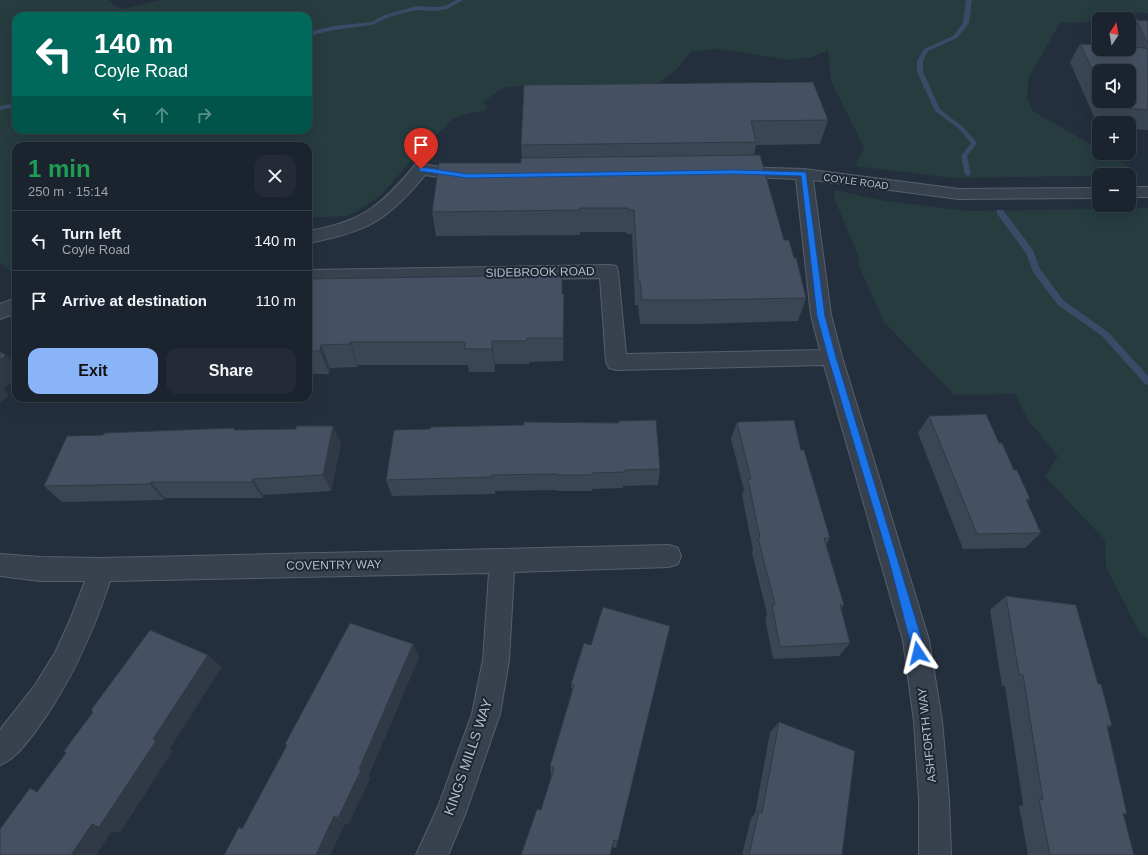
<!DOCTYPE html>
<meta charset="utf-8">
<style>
body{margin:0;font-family:Helvetica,sans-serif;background:#242b36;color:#f1f3f6;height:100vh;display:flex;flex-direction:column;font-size:15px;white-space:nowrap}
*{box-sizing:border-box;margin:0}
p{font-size:13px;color:#a0a4aa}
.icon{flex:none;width:22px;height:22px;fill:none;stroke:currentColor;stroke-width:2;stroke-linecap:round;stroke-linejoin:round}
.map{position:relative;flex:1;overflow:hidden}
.sheet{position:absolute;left:12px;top:142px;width:300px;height:260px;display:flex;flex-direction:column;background:#1b232e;border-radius:12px;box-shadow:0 4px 16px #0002,0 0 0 1px #39404a}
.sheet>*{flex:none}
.guide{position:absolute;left:12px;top:12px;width:300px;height:122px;border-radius:12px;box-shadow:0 4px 16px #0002,0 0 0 1px #39404a;background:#00695c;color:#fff;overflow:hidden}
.needle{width:26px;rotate:12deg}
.controls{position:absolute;left:1092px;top:12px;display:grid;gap:8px}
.controls a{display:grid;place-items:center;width:44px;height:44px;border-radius:8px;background:#1b232e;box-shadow:0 4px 16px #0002,0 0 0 1px #39404a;font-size:20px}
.pin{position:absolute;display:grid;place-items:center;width:34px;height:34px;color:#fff;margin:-41px -17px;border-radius:50% 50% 50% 0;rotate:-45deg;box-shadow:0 0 4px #0007}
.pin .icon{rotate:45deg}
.me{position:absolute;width:44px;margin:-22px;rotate:350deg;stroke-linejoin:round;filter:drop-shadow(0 0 3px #0008)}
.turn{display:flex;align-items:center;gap:14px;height:84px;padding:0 16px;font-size:18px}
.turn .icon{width:52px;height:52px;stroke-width:2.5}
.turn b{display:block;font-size:28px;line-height:34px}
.lanes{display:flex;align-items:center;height:38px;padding:0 16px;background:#0003;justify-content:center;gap:20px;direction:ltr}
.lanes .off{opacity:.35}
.round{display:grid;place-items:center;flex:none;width:42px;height:42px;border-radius:12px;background:#242b36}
.headline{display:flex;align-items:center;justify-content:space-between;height:68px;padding:0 16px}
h1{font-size:24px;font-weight:700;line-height:30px;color:#1e9e55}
.cta{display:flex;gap:8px;margin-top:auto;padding:8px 16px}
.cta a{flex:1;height:46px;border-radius:12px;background:#8ab4f8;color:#111;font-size:16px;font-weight:700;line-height:46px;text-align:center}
.cta a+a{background:#242b36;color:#f1f3f6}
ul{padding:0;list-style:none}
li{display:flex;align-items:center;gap:12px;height:60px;padding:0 16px;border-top:1px solid #39404a}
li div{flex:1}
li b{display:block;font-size:15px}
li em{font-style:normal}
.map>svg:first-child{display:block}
</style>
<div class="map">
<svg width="1148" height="855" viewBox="0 0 1148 855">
<rect width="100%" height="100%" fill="#242f3e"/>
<g fill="#263c3f" fill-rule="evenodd">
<path d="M0,0H107L121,9L161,0H1148V13L1121,12L1086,22L1060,23L1029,77L1027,99L1033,111L1099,149V153C1114,153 1128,167 1140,175L952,178L855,166L864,147L831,81L828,50L812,57L791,60L716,49L691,52L675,71L652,87L581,85L520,86L503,88L484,101L483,104L487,106L486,110L466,114L453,119L423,147L382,194L358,211L346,216L308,218V146H16V274L14,275L0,262ZM16,16H308V130H16Z"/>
<path d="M834,190L886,201L968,211L1148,208V639L1137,628L1106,567L1105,540L1045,477L1058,456L1028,420L1015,394L954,395L884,322L859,266V258L835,200Z"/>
</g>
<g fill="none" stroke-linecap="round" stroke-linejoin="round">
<g fill="#394c67" fill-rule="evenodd">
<path d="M456,0H463L447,9L436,11L416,10L389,17L372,25L334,30L308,36V32L334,26L371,22L385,15L416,6L436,7L445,6Z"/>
<path d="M966,0H972L969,23L957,38L928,51L923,61V72L940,109L963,127L977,143L967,156L971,174L968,176L965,174L961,156L971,143L959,129L935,111L917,72V61L924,49L953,36L963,23Z"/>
<path d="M16,103V107L0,110V106Z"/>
<path d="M997,210H1003L1033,250L1040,269L1064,301L1108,332L1148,376V385L1145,384L1102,336L1058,305L1033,272L1026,253L997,214Z"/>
</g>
<g stroke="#565f6c" stroke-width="2">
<g id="minor">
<path d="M421,164L467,171L473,172L475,176L473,180L467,181L425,175C387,221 367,232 308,243V231C362,222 381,206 415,165Z"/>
<path d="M735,167L804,169L959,189L1099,188V198L959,199L813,180L831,315L842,357L929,640L942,721L949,799L951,855H919V799L914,721L903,640L824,365L616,370L609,368L606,362L600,278L308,282V270L609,265L616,266L618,271L626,354L820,350L811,315L796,179L729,176L727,172L729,168Z"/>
<rect x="1129" y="187" width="19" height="10"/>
<path d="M16,298V313L0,319V304Z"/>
<path d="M669,545L678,548L681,556L678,564L669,567L514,572L509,660L500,714L466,812L448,855H416L438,807L472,714L483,660L489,573L110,581C92,636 69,686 35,732C25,745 15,759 0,765V730L35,685L55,653L70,620L85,581H40L0,576V554L40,557L101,558Z"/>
</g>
</g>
<use href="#minor" fill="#38414e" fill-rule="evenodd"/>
</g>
<g fill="#3b4654" fill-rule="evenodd">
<path d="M1136,20L1148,21V130L1129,129V123H1099V126H1098L1070,62L1080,44L1129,47V32ZM1099,71L1129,101H1099Z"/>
<path d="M524,85L828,120L820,144L756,145L754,155L784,240L806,298L798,321L697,324H640L638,305H635L632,234H626V232H580V235L436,236L432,212L521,163L522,158L521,145Z"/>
<path d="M308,279L562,294L564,318L563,361L529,362V364H495V372H469L468,365H358V367L330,368L329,374H308Z"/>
<path d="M929,416L999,443L1030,499L1027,502L1041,533L1025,548L963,549L918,433Z"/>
<path d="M737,422L801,450L830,538L826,545L844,605L841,609L850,643L839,656L773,659L765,618L767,614L752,553L753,550L742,495L744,490L731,439Z"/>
<path d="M524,425L660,469L658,485L623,486V488L592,489V491H557V490L495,491V494L392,496L386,480L430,429Z"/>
<path d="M236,430L341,443L331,491L263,495V498H165L164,500L62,502L44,486L103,435Z"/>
<path d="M1006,596L1098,684L1112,726L1108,728L1127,814L1123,815L1134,855H1028L1019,806L1023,805L1005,686H1002L990,610Z"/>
<path d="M584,643L618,841L616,848L612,847L541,810L551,777L550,766L572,693L571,684Z"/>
<path d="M413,644L419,657L368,777L370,778L348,825L345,823L330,855H224L243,829L287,746L285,744Z"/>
<path d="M779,722L842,855H742L751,818L755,814L770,732Z"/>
</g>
<g fill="#303945">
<path d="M564,294V318L563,361V338Z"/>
<path d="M492,341L495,364V372L492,349Z"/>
<path d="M350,342L358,365V367L350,344Z"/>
<path d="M321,345L330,368L329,374L320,351Z"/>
<path d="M6,355L16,366V379L3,389L9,395L0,403V360Z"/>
<path d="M333,426L341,443L331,491L323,475Z"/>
<path d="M253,479L263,495V498L252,482Z"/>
<path d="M151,482L165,498L164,500L150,484Z"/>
<path d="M413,644L419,657L368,777L370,778L348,825L338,818Z"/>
<path d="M208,655L222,667L170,748L173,750L120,833L112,831L96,855H71L153,739Z"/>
<path d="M334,816L345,823L330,855H316Z"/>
</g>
<g fill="#455162" stroke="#303945">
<path d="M1136,20L1148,21V44Z"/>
<path d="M1080,44L1099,45V49H1129V47L1146,48L1148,51V110L1110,107L1107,101H1129V71H1099V84Z"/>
<path d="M813,82L828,120L751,121L756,142L521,145L524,85Z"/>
<path d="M760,155L784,240H789L794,258L796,257L806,298L701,300H642L640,281H638L634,210H628V208H580V210L432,212L439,163H521V158Z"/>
<path d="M562,275V294H564L563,338H527V341H492V349H465V342H350V344L321,345L320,351H308V279Z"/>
<path d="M0,352L6,355L0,360Z"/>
<path d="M986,414L999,443H1002L1014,470H1017L1030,499H1026L1041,533L977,534L929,416Z"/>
<path d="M656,420L660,469L625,470V472L592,473V475H556L557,474L492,475V477L386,480L394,430L430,429L431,427L524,425V422L619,423V421Z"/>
<path d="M794,420L801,450H804L830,538H824L844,605H840L850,643L780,647L772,605H775L758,538H760L748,479H751L737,422Z"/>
<path d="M296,426H333L323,475L253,479L252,482H151L150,484L44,486L67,436L103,435L104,433L234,428V430L296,429Z"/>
<path d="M1006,596L1076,605L1098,684H1101L1112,726H1107L1127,814L1123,813L1134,855H1050L1039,799L1043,800L1023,675L1019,674Z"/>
<path d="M603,607L670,626L618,841L614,840L610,855H521L537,809L541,810L554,768L550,766L574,685L571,684L584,643L591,645Z"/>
<path d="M350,623L413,644L359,769L361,770L338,818L334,816L316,855H224L239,827L242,829L287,745L285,744Z"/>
<path d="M150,630L208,655L153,739L156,741L99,827L92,824L71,855H0V829L30,788L37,792L66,753L64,751L93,712L91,710Z"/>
<path d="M779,722L855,751L842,855H749L759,811L762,813Z"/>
</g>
<path fill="#1a73e8" stroke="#114b97" d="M421,167L467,174L735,170L806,172L825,316L836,357L922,640L924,653L922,657L918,659L914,657L890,564L828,357L817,316L801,176L735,174L467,178L419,171V168Z"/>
<g text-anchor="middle" stroke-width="4" stroke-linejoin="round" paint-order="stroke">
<g font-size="10" fill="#b4bcc9" stroke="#1d2633">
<text transform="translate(856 181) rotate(8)" y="4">COYLE ROAD</text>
</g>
<g font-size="12" fill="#b4bcc9" stroke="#1d2633">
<text transform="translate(540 272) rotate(-1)" y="4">SIDEBROOK ROAD</text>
<text transform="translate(334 565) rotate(-1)" y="4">COVENTRY WAY</text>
<text transform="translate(927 735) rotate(-96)" y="4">ASHFORTH WAY</text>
</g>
<g font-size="14" fill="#b4bcc9" stroke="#1d2633">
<text transform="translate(468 757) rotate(-71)" y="5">KINGS MILLS WAY</text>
</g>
</g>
</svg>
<div class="controls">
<a><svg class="needle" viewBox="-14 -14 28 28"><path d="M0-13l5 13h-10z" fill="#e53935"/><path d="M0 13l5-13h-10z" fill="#a0a4aa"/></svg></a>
<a><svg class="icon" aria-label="sound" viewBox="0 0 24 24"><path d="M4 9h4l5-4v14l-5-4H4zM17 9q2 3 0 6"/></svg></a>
<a>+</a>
<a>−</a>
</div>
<div class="pin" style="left:421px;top:169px;background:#d93025"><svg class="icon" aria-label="arrive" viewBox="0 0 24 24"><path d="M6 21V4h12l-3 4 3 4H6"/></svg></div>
<svg class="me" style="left:918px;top:653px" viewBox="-20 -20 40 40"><path d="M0-17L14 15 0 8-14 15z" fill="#1a73e8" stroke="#fff" stroke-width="4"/></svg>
<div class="guide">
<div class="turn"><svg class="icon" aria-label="left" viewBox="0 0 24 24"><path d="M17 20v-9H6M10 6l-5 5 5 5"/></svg><div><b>140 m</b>Coyle Road</div></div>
<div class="lanes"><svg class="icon" aria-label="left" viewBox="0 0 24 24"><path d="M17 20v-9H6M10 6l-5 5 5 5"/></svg><svg class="icon off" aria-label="ahead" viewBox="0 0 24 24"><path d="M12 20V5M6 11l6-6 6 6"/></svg><svg class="icon off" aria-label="right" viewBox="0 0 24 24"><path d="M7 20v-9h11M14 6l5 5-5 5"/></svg></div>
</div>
<section class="sheet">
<div class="headline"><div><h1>1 min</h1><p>250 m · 15:14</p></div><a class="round"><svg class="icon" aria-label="close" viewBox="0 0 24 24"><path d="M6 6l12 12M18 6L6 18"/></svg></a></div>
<ul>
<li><svg class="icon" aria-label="left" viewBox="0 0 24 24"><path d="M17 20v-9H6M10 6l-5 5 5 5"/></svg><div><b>Turn left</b><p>Coyle Road</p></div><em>140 m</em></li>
<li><svg class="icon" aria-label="arrive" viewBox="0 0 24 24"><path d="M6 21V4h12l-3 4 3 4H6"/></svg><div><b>Arrive at destination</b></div><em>110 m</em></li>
</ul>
<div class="cta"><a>Exit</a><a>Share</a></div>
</section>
</div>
